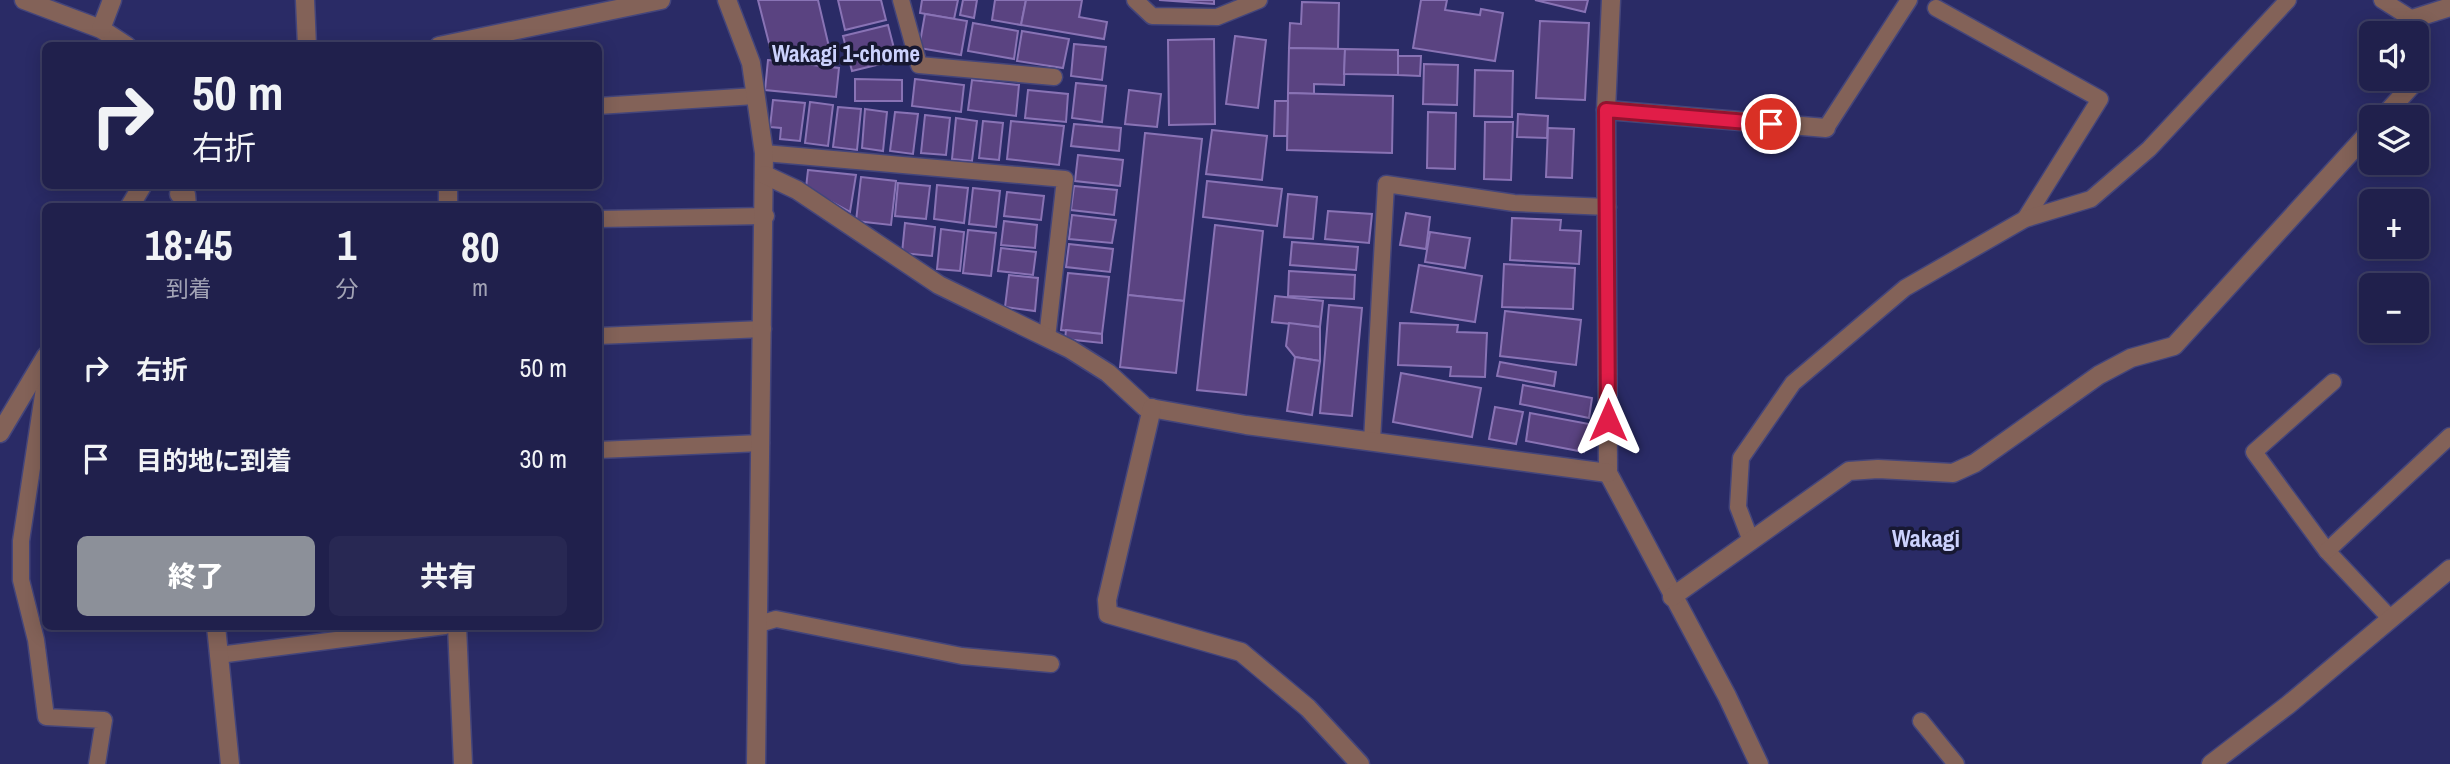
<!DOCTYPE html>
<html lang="ja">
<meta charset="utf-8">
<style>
body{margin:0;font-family:"Archivo Narrow","Noto Sans JP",sans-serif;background:#282853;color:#f1f3f6;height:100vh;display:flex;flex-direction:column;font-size:26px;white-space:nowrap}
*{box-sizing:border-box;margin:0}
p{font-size:23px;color:#a2a3b5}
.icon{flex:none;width:38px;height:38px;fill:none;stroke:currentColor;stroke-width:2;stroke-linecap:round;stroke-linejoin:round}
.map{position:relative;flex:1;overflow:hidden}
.panel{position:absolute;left:42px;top:203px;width:560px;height:427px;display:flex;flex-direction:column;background:#20204c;border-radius:10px;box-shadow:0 4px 18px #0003,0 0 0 2px #3d3e64}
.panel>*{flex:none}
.guide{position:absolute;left:42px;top:42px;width:560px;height:147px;border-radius:10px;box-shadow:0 4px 18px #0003,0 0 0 2px #3d3e64;background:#20204c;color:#f1f3f6;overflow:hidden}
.buttons{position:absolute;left:2359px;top:21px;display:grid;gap:14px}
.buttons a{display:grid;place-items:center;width:70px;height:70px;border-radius:10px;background:#20204c;box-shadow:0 4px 18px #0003,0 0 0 2px #3d3e64;font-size:35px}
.pin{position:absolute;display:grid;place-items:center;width:60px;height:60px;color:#fff;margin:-30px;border:4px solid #fff;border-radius:50%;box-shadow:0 2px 7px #0007}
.me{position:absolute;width:77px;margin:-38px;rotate:0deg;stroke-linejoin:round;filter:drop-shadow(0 0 5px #0008)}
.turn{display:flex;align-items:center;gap:24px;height:147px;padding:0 35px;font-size:32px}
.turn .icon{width:91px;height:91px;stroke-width:2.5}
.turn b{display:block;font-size:49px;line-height:60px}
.eta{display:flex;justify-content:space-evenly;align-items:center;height:119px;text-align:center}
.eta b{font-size:42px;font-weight:800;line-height:49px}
.action{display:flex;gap:14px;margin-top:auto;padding:14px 35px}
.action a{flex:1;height:80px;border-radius:10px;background:#8c9099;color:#fff;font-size:28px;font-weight:800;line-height:80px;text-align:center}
.action a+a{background:#282853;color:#f1f3f6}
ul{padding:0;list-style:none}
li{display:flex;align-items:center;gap:21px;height:91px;padding:0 35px}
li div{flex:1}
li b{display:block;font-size:26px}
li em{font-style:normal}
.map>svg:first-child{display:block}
</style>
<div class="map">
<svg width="2450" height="764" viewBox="0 0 2450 764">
<rect width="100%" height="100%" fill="#2a2b66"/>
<g fill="#5a4381" stroke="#8973b5" stroke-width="2">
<path d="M758,0H818L829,47L799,54L798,48L772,55Z"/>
<path d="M838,0H881L886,20L845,30Z"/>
<path d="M922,0H958L954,19L920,13Z"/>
<path d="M963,0H977L974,18L960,15Z"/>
<path d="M995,0H1026L1021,25L992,20Z"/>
<path d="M1026,0H1082L1079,17L1107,22L1104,39L1021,25Z"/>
<path d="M1159,0H1214V4Z"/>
<path d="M1421,0H1447L1445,10L1480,15L1481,9L1503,13L1495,61L1413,48Z"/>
<path d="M1535,0H1588L1585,12Z"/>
<path d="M1302,2L1339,3L1338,49L1289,48L1290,23L1301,24Z"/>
<path d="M925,14L967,21L961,55L919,48Z"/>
<path d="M1540,21L1589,23L1585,100L1536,98Z"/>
<path d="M973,23L1018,31L1014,59L968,51Z"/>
<path d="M888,25L897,60L852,71L843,36Z"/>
<path d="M1022,31L1069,39L1063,68L1017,61Z"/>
<path d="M1235,36L1266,40L1258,108L1226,104Z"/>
<path d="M1214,39L1215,124L1169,125L1168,40Z"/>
<path d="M1074,44L1106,47L1102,80L1071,76Z"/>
<path d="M1289,48L1345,49L1344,85L1314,84V94L1288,93Z"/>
<path d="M1345,49L1398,50V75L1344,74Z"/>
<path d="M1398,56H1421L1420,76L1398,75Z"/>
<path d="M768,60L839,68L836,97L765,90Z"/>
<path d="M1424,64L1458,65L1457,105L1423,104Z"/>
<path d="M1475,70L1513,71L1512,117L1474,116Z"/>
<path d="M855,79L902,80V101H855Z"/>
<path d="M915,79L964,85L961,112L912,106Z"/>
<path d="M972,80L1019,85L1016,116L968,110Z"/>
<path d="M1076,83L1106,86L1102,122L1072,118Z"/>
<path d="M1028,90L1068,94L1066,122L1025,118Z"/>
<path d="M1129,90L1161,94L1157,127L1125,124Z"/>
<path d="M1288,93L1393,96L1392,153L1287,150Z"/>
<path d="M773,100L805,103L800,141L780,139L781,128L770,127Z"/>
<path d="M1275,101H1288L1287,136H1274Z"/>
<path d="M810,102L833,105L828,146L805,143Z"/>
<path d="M838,107L861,109L857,150L833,147Z"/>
<path d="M865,109L887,112L883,151L862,148Z"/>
<path d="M895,112L918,114L913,154L890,151Z"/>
<path d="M1428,112L1456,113L1455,169L1427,168Z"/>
<path d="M1518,114L1548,116L1547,138L1517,137Z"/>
<path d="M925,115L950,118L946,155L921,153Z"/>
<path d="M956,118L977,121L972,161L952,159Z"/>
<path d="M983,121L1003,123L999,160L979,158Z"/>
<path d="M1011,121L1064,126L1059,165L1007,159Z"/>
<path d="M1485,122H1513L1511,180L1484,179Z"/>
<path d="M1074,124L1121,128L1119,151L1071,146Z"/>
<path d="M1548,128L1574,129L1572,178L1546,177Z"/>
<path d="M1212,130L1267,136L1262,180L1206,174Z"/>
<path d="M1145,133L1202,139L1184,301L1128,295Z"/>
<path d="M1078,155L1123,160L1120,186L1075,181Z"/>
<path d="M808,170L856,175L850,212L806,188Z"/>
<path d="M861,177L896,181L891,225L856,221Z"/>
<path d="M1207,181L1282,189L1277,226L1203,217Z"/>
<path d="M898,183L930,186L926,219L895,216Z"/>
<path d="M937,185L968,188L964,223L934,219Z"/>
<path d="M1074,186L1117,190L1114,215L1071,210Z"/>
<path d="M973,188L1000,191L996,227L969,224Z"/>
<path d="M1007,192L1044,196L1041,220L1004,216Z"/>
<path d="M1288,194L1317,197L1313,239L1284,237Z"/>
<path d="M1328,211L1372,214L1369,243L1325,239Z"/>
<path d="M1406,213L1430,217L1426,249L1400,245Z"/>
<path d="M1072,215L1116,220L1112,243L1069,239Z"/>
<path d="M1512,218L1561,220L1560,230L1581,231L1579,264L1510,260Z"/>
<path d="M1004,221L1037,225L1035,248L1001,245Z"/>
<path d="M905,223L935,227L932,256L902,253Z"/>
<path d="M1215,225L1263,231L1246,395L1197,390Z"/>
<path d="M941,229L964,232L960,271L937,269Z"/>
<path d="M968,230L996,233L991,276L963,273Z"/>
<path d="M1430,232L1470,238L1465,268L1425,262Z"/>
<path d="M1292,242L1358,247L1356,270L1290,265Z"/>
<path d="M1069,244L1113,249L1110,272L1066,267Z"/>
<path d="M1001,248L1036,252L1033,275L998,271Z"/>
<path d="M1504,264L1575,268L1573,309L1502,307Z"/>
<path d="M1419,265L1482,276L1475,322L1411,312Z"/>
<path d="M1289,271L1355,275L1354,299L1288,296Z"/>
<path d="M1068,273L1109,277L1102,334L1061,330Z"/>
<path d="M1009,275L1038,278L1035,311L1005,307Z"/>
<path d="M1128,295L1184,301L1176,373L1120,367Z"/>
<path d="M1275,296L1323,301L1320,327L1272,322Z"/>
<path d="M1329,305L1362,308L1352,416L1320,413Z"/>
<path d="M1505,311L1581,320L1576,365L1500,356Z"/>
<path d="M1289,323L1320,327V361L1295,357L1286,346Z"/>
<path d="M1400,323L1458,325L1457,332L1487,333L1485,377L1450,376L1451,367L1398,365Z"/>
<path d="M1066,330L1102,334V343L1065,339Z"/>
<path d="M1295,357L1320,361L1312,415L1287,411Z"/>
<path d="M1500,362L1556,372L1554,386L1497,376Z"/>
<path d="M1401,373L1481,388L1472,437L1393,422Z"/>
<path d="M1523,385L1592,398L1589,418L1520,404Z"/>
<path d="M1495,407L1523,412L1516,444L1489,439Z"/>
<path d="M1530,413L1589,424L1584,452L1526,441Z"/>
</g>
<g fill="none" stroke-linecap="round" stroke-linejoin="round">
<g stroke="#44457b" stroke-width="19">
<g id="lane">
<path d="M901,0L919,65L1054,77"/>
<path d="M1135,0L1152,16L1217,17L1259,0"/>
<path d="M2382,0L2412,19"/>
<path d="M1936,8L2100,99L2025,219"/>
<path d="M598,106L755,96"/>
<path d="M1826,128L1909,0"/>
<path d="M764,153L1065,179L1047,338"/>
<path d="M598,219L766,216"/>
<path d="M598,336L763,329"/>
<path d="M46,375L21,541V580L36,640L46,717L104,720L97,764"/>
<path d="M2333,382L2254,452L2327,551L2391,619"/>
<path d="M1372,441L1386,184L1514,203L1608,207"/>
<path d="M598,450L761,443"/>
<path d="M1751,541L1738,507L1741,458L1793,383L1905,288L2025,219L2091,199L2149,149L2288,0"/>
<path d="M2327,551L2450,436"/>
<path d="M759,624L776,619L962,656L1051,664"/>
<path d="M219,655L445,626"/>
<path d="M1921,721L1956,764"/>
</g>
</g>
<g stroke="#44457b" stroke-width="21">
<g id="street">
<path d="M24,0L101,29L127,46"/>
<path d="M305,0L307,46"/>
<path d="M727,0L751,63L764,153L756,764"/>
<path d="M1611,0L1606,110L1608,473L1727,696L1759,764"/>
<path d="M101,29L112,0"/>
<path d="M2412,33V19L2450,7"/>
<path d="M439,46L661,0"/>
<path d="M1606,110L1826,128"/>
<path d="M2383,117L2412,85V79"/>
<path d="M765,175L797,190L939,285L1070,349L1108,373L1145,407L1246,425L1608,473"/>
<path d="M179,194H186L187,206"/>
<path d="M130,206L142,186"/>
<path d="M448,206V186"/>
<path d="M1152,408L1107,600L1108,614L1241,652L1308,708L1360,764"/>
<path d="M0,433L46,356"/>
<path d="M1672,597L1849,471L1878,469L1953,473L1975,463L2099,375L2131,358L2174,346L2371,130"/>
<path d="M216,626L230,764"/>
<path d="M457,626L463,764"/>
<path d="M2211,764L2288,705L2450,569"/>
</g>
</g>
<use href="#lane" stroke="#836258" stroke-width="16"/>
<use href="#street" stroke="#836258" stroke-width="18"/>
</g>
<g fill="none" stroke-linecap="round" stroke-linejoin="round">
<g stroke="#92132f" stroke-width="18">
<path id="route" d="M1608,420L1606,110L1771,124"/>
</g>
<use href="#route" stroke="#e11d48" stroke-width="12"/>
</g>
<g text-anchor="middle" stroke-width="7" stroke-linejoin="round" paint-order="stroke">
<g font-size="23" font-weight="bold" fill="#ccd2fd" stroke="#171832">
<text x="846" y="62">Wakagi 1-chome</text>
</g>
<g font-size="24" font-weight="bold" fill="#ccd2fd" stroke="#171832">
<text x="1926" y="547">Wakagi</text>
</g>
</g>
</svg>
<div class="buttons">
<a><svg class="icon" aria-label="sound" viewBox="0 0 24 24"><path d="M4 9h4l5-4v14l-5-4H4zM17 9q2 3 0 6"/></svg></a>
<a><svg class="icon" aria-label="layers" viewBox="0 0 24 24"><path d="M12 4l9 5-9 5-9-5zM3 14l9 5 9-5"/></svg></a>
<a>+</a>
<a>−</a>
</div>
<div class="pin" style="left:1771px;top:124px;background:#d93025"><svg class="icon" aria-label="arrive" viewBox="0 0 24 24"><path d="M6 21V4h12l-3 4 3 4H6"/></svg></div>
<svg class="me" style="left:1608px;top:420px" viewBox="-20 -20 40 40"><path d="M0-17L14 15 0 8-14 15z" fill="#e11d48" stroke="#fff" stroke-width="4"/></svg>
<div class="guide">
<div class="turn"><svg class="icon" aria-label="right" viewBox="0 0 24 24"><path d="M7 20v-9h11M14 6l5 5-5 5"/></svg><div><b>50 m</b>右折</div></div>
</div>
<section class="panel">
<div class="eta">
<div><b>18:45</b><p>到着</p></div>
<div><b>1</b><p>分</p></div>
<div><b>80</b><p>m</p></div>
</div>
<ul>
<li><svg class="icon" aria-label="right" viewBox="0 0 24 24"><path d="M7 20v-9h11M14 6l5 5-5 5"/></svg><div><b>右折</b></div><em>50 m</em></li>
<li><svg class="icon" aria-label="arrive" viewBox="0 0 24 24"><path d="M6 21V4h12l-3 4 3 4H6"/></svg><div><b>目的地に到着</b></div><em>30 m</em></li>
</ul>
<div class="action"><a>終了</a><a>共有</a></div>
</section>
</div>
